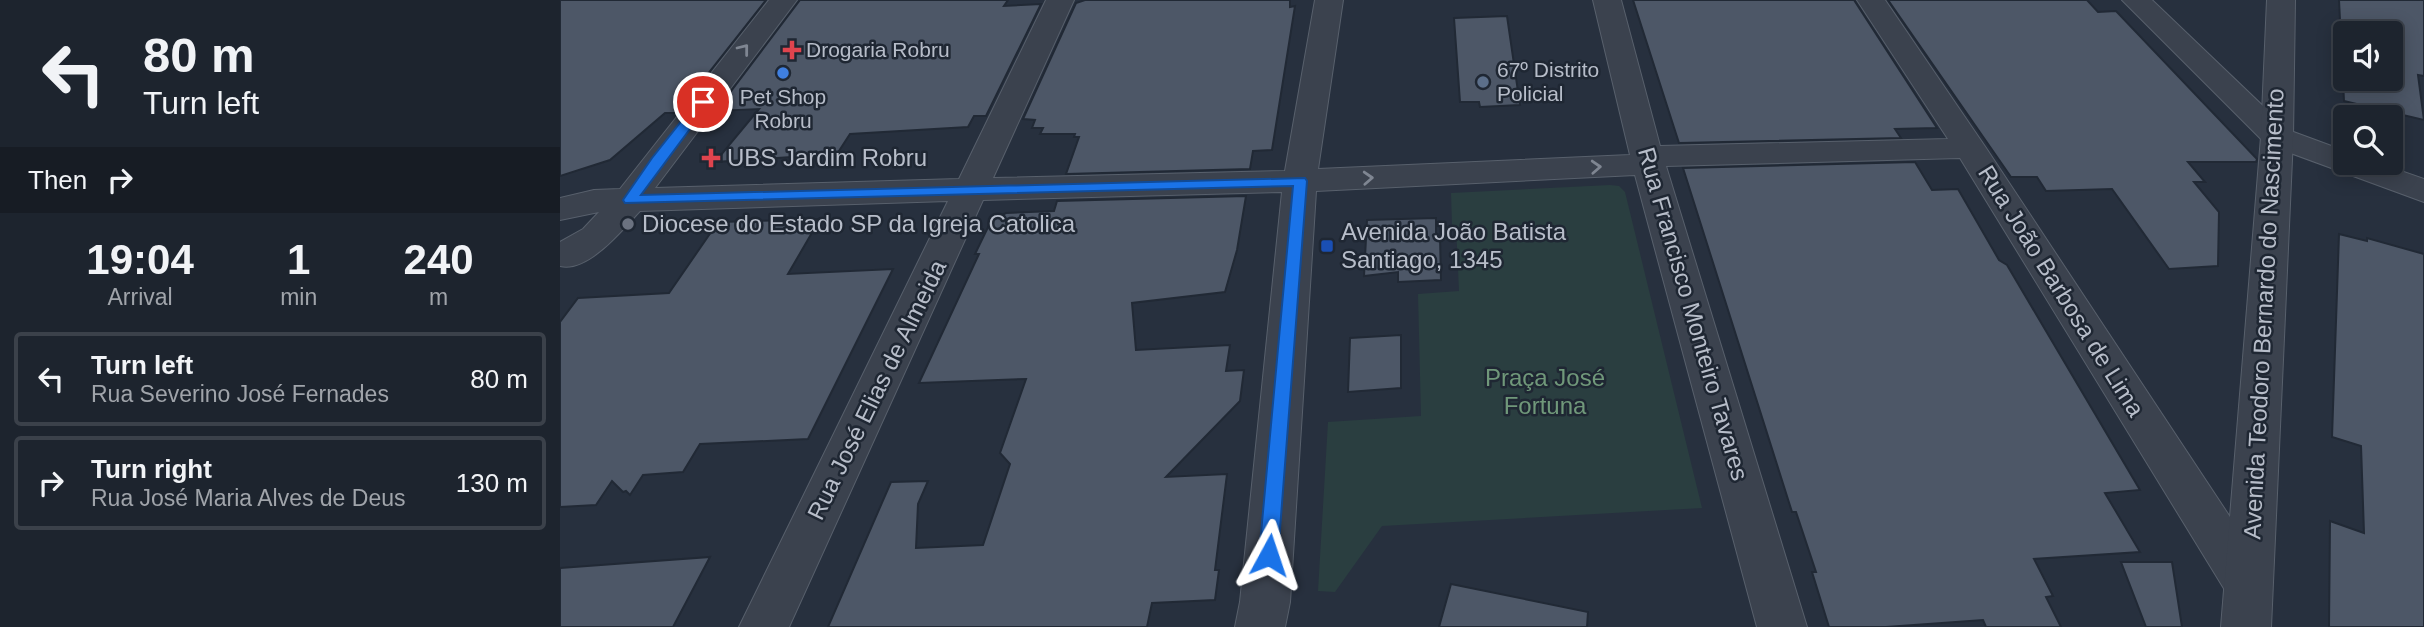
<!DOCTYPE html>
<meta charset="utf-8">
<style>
body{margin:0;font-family:Helvetica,sans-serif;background:#252c36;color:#f1f3f6;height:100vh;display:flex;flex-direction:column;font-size:26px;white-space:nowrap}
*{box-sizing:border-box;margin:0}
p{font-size:23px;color:#a0a4aa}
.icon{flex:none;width:38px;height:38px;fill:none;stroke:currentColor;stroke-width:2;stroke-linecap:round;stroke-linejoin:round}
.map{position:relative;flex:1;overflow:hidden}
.side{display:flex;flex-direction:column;background:#1d242e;width:560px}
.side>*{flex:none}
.top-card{background:#1d242e;color:#f1f3f6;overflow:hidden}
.fabs{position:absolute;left:1773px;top:21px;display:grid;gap:14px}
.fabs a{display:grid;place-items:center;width:70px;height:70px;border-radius:7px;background:#1d242e;box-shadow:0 4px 18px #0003,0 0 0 2px #3b414a;font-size:35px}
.pin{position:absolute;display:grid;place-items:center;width:60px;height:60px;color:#fff;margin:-30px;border:4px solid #fff;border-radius:50%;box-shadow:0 2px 7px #0007}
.me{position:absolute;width:77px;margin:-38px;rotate:5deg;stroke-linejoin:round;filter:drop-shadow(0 0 5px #0008)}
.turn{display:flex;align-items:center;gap:24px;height:147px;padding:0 28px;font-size:32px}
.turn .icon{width:91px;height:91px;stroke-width:2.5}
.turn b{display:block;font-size:49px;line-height:60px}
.then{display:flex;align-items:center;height:66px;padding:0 28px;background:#0003;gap:14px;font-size:26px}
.eta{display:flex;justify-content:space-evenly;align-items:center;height:119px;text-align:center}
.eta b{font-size:42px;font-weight:700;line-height:49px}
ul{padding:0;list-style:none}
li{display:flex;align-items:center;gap:21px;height:94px;margin:0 14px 10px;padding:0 14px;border:4px solid #3b414a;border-radius:7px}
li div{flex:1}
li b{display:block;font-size:26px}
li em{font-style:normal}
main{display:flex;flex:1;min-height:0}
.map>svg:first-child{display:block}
</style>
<main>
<section class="side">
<div class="top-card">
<div class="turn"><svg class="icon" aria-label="left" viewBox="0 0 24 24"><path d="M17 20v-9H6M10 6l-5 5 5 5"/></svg><div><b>80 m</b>Turn left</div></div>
<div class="then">Then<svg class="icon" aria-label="right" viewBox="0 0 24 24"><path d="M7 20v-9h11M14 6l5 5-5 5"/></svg></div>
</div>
<div class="eta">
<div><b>19:04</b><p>Arrival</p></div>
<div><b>1</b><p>min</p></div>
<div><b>240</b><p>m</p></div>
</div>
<ul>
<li><svg class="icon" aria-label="left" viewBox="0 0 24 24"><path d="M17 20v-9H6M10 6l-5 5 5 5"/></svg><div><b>Turn left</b><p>Rua Severino José Fernades</p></div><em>80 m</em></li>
<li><svg class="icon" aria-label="right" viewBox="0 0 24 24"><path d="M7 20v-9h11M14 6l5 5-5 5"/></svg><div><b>Turn right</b><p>Rua José Maria Alves de Deus</p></div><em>130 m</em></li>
</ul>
</section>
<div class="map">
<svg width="1864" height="627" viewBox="0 0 1864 627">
<rect width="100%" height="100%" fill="#27303e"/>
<path fill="#2a3e40" d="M1050,185L1059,186L1065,192L1142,508L822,526L775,592L758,591L768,422L861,416L858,294L899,291L896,225H892L891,193Z"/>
<g fill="#4d5767" stroke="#212935" stroke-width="2" fill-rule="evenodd">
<path d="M0,0H206L117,113H105L50,160L0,176Z"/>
<path d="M240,0H448L444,6L481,4L426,116H414L408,127L290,134L277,154L155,162L199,109L156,111Z"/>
<path d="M525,0H730V7L735,6L712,150L693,151L690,169L506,174L519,137H514L515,134H480L483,128H472L475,120L463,119L516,3Z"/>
<path d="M1073,0H1294L1377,128L1335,129L1341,138L1119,143Z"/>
<path d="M1328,0H1527L1538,12L1556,11L1697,159L1696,162H1628L1645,182H1634L1659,212L1658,266L1609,269L1552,189L1486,191L1477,177H1451Z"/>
<path d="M1779,0H1864V76L1858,75L1864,120L1784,101ZM1785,33H1830V79H1785Z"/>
<path d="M947,16L960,105L920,107L919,102H900L894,18Z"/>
<path d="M1355,162L1372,190L1398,189L1439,260L1447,265L1580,490L1545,493L1580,552L1474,559L1493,596L1486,597L1501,627H1426L1423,620L1326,627H1269L1252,572H1256L1236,512H1232L1123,168Z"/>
<path d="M686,196L677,250L665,292L572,303L576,350L670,345L666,371L684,370L680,401L606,477L667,474L655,570H659L655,600L592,603L587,627H268L331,482L368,481L358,504L356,548L423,545L450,464L440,453L466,379L359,383L419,254H415L431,221L446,213L494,211L497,201Z"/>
<path d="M876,218V237L880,236L881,280L838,282V272L804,276L807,220Z"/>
<path d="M260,219L228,274L333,269L248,439L140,444L123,472L83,475L70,495L66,491L63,492L52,481L36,505L0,507V322L18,298L109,293L158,222Z"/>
<path d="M1779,234L1807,241V238L1864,254V627H1769L1770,521L1804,533L1801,446L1772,437Z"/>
<path d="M841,335V388L788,392L790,338Z"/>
<path d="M150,557L113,627H0V568Z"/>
<path d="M1561,562H1612L1622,627H1586Z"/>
<path d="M891,584L1028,612L1027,627H879Z"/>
</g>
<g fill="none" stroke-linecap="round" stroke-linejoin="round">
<g stroke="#58606c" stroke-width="2">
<g id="minor">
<path d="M209,0H237L95,188L399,179L486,0H514L433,178L725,171L755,0H783L758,169L1070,155L1033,0H1061L1100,146L1388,139L1297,0H1325L1426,148L1705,570L1712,585L1705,600L1688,607L1671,600L1400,158L1106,166L1247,627H1197L1075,175L756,191L730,602L725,627H675L680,602L722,192L423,200L229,627H179L388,201L80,211C63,229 28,273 0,266V242L23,229L39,212L0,220V198L34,190L60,189Z"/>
<path d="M1562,0H1592L1728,130L1785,151V163H1818L1864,179V202L1706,144Z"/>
</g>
</g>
<g stroke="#58606c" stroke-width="2">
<path id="tertiary" d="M1707,0H1735L1733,137L1711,627H1661L1701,137Z"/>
</g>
<use href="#minor" fill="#3b424e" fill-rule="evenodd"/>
<use href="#tertiary" fill="#3b424e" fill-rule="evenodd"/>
</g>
<defs><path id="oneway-chevron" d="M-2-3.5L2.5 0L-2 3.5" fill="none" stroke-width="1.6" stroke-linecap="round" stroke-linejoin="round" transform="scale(1.75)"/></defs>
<g stroke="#7f8692">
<use href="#oneway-chevron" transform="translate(184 49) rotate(-52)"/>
<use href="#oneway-chevron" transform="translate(1036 167) rotate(-3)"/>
<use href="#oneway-chevron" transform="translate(808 178) rotate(-3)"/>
</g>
<path fill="#1a73e8" stroke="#114b97" stroke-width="2" d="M143,98L150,102L81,195L745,178L747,181L718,555L715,561L709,563L702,561L699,555L733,186L65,203L63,200L92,158L139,99Z"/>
<g fill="#e0444e" stroke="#1f2733" stroke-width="2.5">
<path d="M228.5 39.5h7v7h7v7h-7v7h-7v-7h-7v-7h7z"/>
<path d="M147.5 147.5h7v7h7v7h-7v7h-7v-7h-7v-7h7z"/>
</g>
<circle fill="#3f7fe0" stroke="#1f2733" stroke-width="2.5" cx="223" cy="73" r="7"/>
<circle fill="#5c6f8a" stroke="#1f2733" stroke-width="2.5" cx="923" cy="82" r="7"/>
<circle fill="#6b7280" stroke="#1f2733" stroke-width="2.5" cx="68" cy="224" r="7"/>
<rect fill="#1a4fb4" stroke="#1f2733" stroke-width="2.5" x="760" y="239" width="14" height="14" rx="3.5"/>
<g text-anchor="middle" stroke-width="5" stroke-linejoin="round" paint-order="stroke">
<g font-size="21" fill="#b7bdc9" stroke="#1f2733" text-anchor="start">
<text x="246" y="57">Drogaria Robru</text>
<text x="937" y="77">67º Distrito<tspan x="937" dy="24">Policial</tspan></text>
<text x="223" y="104" text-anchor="middle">Pet Shop<tspan x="223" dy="24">Robru</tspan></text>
</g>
<g font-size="24" fill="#b7bdc9" stroke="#1f2733" text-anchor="start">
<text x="167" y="166">UBS Jardim Robru</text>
<text x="82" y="232">Diocese do Estado SP da Igreja Catolica</text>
<text x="781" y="240">Avenida João Batista<tspan x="781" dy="28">Santiago, 1345</tspan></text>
</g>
<g font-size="24" fill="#b7bdc9" stroke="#1f2733">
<text transform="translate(1501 291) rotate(58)" y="8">Rua João Barbosa de Lima</text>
<text transform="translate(1133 314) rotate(74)" y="8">Rua Francisco Monteiro Tavares</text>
<text transform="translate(1704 314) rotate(-87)" y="8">Avenida Teodoro Bernardo do Nascimento</text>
<text transform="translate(317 390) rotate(-64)" y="8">Rua José Elias de Almeida</text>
</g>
<g font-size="24" fill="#70987a" stroke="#1f2733">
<text x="985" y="386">Praça José<tspan x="985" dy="28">Fortuna</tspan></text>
</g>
</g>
</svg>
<div class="fabs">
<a><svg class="icon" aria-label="sound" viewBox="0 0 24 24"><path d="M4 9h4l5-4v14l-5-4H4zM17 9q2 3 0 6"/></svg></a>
<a><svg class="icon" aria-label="search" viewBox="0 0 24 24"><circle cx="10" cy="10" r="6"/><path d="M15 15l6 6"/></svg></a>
</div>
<div class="pin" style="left:143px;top:102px;background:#d93025"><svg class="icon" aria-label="arrive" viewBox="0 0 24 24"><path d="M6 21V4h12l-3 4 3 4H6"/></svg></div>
<svg class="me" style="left:709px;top:555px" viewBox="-20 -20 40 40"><path d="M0-17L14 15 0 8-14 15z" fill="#1a73e8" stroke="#fff" stroke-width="4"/></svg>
</div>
</main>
